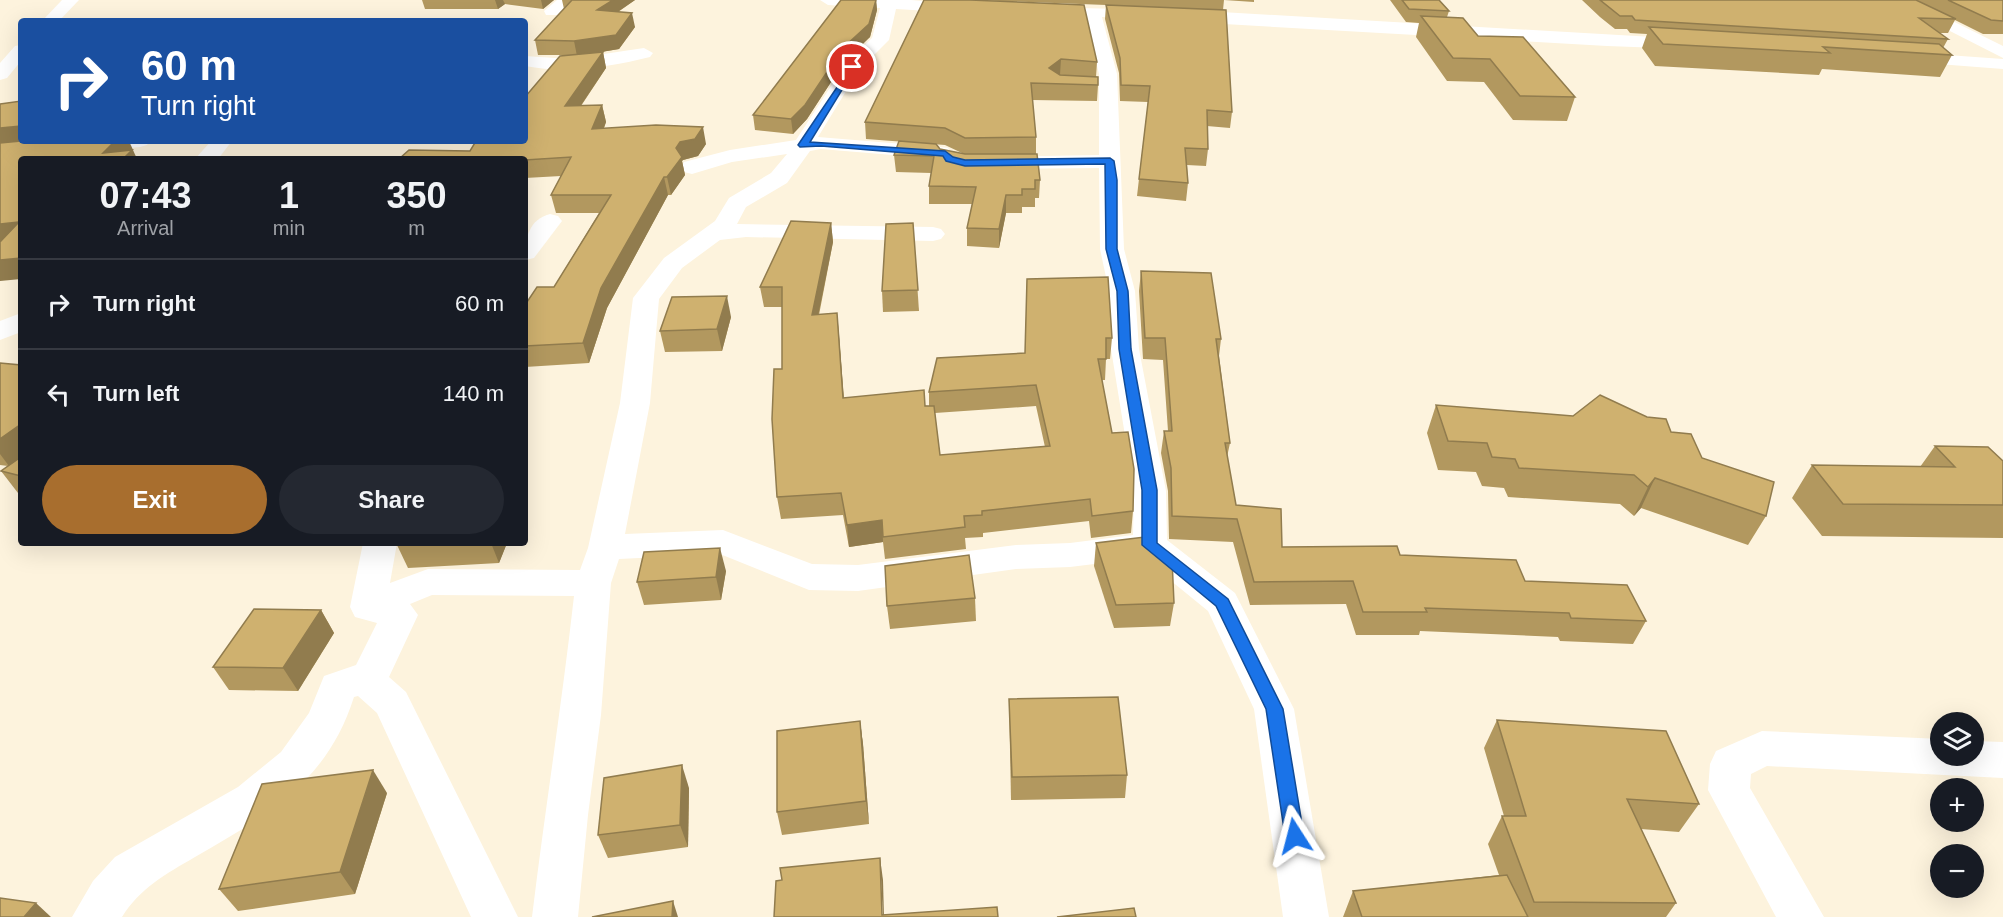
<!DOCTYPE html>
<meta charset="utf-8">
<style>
body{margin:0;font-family:Helvetica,sans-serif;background:#242831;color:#f1f3f6;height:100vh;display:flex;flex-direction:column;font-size:22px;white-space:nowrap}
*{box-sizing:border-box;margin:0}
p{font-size:20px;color:#9ea1a6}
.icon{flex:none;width:33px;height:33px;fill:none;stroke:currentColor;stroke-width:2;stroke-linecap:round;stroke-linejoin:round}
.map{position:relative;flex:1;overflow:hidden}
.sheet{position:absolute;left:18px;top:156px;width:510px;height:390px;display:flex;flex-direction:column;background:#171b24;border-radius:6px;box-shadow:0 6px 24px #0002}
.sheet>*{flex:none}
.banner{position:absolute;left:18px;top:18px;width:510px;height:126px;border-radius:6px;box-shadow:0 6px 24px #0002;background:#1a4fa0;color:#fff;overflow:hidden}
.fabs{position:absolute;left:1930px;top:712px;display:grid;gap:12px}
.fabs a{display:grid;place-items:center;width:54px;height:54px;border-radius:50%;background:#171b24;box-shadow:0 6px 24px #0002;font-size:30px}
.pin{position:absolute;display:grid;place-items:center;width:51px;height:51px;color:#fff;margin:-26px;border:3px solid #fff;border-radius:50%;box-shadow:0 2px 6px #0007}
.me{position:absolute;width:66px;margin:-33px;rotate:351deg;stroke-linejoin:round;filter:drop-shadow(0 0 4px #0008)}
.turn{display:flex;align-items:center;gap:21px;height:126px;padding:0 24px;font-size:27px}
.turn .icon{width:78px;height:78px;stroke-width:2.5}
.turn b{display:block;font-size:42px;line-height:51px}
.eta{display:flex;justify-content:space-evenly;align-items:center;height:102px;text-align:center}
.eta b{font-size:36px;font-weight:700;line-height:42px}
.primary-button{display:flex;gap:12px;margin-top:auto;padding:12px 24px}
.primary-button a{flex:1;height:69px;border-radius:36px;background:#a86e2e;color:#fff;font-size:24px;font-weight:700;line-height:69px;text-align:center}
.primary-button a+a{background:#242831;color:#f1f3f6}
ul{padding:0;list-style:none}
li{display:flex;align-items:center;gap:18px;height:90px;padding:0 24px;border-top:2px solid #363941}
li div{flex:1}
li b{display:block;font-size:22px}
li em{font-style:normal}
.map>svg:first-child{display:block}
</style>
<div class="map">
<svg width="2003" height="917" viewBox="0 0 2003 917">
<rect width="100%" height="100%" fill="#fdf3dd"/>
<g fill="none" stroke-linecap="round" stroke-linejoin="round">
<g fill="#fff" fill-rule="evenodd">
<path d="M62,0H79L59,21H42Z"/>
<path d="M557,0H575L558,15H546L544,11Z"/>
<path d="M820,0H911L969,5L971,8L963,13L896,9L889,40L859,70L818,137L940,147L948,148L951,153L948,158L940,159L821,149L810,151L787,183L746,207L737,224L933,227L941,229L945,234L941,239L933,241L746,237L720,240L682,268L659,299L650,403L625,534L723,530L812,564L858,565L1016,545L1070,543L1133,535L1134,491L1111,349L1109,291L1100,249L1099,168L995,169L987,168L984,163L987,158L995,157L1099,155V74L1085,16L1043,15L1037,13L1035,10L1037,7L1204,11L1688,39L1697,44L1688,49L1607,46L1102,17L1117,74L1124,249L1135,291L1139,349L1166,491L1167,540L1235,593L1294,709L1329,917H1283L1254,709L1208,611L1143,558L1070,567L1016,569L858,591L809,590L720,554L619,559L611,583L601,715L588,815L578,917H532C545,810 562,703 574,596L432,595L410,604L418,615L389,677L406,692L518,917H471L377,713L358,696L354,697C327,782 268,815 195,857C166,874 140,888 122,917H72L93,881L115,857L238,787L281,752L309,713L324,676L356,665L377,623L355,617L350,607L363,543H397L390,583L428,569L580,570L588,548L620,403L633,298L664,258L715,221L729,198L771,173L787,154L732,162L692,174L684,172L681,167L684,162L730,150L796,140L846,63L872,38L880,8L828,5Z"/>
<path d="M1889,0H1910L2003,46V58Z"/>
<path d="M21,45V61L7,78L0,80V63L15,46Z"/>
<path d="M644,48L653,53L650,57C609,67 568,74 525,66V56L570,59Z"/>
<path d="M1905,52L2003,59V69L1899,61L1896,57Z"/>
<path d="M66,141H150L147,145L140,147L0,159V147Z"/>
<path d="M211,141H232L218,159H195Z"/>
<path d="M550,214L558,216L562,221L534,258L525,260C525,241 527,220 550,214Z"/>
<path d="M21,313V332L0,340V321Z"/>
<path d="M1762,731L1941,739V756H1974V741L2003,742V778L1767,766L1751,774L1750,788L1824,917H1776L1708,790L1710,764L1716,751Z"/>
</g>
</g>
<g fill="#b2985f" fill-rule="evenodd">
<path d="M422,0H554L543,9L505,4L498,9H425Z"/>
<path d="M562,0H635L618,12L635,27L619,49L595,53L603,52L606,68L581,106L602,105L606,122L604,128L706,144L698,156L683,160L682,161L685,175L671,195H668L607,308L589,363L525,367V305L554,287L599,213H556L551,195L561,176L525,178V159L470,151L525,141L565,55H538L535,40L564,9Z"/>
<path d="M841,0H876L877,10L870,37L844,62L807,119L793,134L755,130L753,115Z"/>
<path d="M924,0L1097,62L1096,77L1098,85L1097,101L1032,100L1036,137V154L1040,180L1039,198H1035V207H1022V213H1006L999,248L967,246V228L972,204H929V186L931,173L896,172L894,155L940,149L964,154L945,145L866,139L865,122Z"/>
<path d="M973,0H1254V2L1224,0L1223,10L1232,112L1230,128L1207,126L1208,149L1206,166L1187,165L1188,183L1186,201L1137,196L1148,102L1120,101L1119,73L1105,19L1106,5Z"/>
<path d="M1390,0H1439L1449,11L1447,17L1575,97L1567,121L1513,120L1484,82L1447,81L1416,37L1419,23L1406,22Z"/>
<path d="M1582,0H2003V34H1983L1955,20L1948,33H1939L1948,39L1943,48L1952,55L1940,77L1822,69L1819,75L1655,66L1642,48L1647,34L1630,33L1627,29H1615L1600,17Z"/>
<path d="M831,223L833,242L819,315L837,313L844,398L929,406V392L1025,353L1027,279L1112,338L1110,359H1106L1105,380H1102L1112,433L1133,511L1131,533L1091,538L1089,521L983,533V537L965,538L966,549L885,559L883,542L849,547L843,515L781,519L777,497L782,369V307H764L760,287ZM1036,406L1045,447L940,455L935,413Z"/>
<path d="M913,223L919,311L883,312L882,291Z"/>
<path d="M1141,271L1221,339L1219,356L1230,443L1227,457L1236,505L1282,547L1400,555L1525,581L1646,621L1633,644L1560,641L1558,637L1420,631L1419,635H1356L1346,604L1250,605L1233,542L1169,539L1168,491L1161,453L1164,431H1168L1163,360L1143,359L1139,291Z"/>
<path d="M731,317L722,351L665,352L660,331Z"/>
<path d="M0,363L21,457V494L18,493L1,471L8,466L0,465Z"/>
<path d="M1436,405L1671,432L1766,516L1748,545L1641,508L1634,516L1620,504L1508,497L1504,488L1482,486L1476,472L1438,470L1427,433Z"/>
<path d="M1935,446L2003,461V538L1822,536L1792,498L1812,465L1920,467Z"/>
<path d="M398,543H507L499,563L408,568L397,545Z"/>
<path d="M1096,543L1174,603L1170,626L1114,628L1094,566Z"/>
<path d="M726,571L721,600L644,605L637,582Z"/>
<path d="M975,598L976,621L890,629L887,606Z"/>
<path d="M321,610L334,633L298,691L229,690L213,667Z"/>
<path d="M1009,699L1127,775L1125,798L1011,800Z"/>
<path d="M1497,720L1699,804L1679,832L1641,829L1676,903L1666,917H1343L1353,891L1499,875L1488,844L1502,816H1504L1484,748Z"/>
<path d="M860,721L863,744L869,824L782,835L777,812Z"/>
<path d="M689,788L688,847L608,858L598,835Z"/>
<path d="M387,793L355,894L238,911L219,889Z"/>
</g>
<g fill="#917c4e">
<path d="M495,0H503L505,4L498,9Z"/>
<path d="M541,0H554L543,9Z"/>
<path d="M613,0H635L600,24L597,10Z"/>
<path d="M876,0L877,10L870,37L844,62L807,119L793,134L791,119Z"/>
<path d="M632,13L635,27L619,49L577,56L574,41Z"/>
<path d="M603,52L606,68L569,123L565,106Z"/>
<path d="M1061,59L1060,75L1049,68Z"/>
<path d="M602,105L606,122L597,146L592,129Z"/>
<path d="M21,126V141L0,147V128Z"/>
<path d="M703,127L706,144L698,156L683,160L682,161L685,175L671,195L667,177L676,148L680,142Z"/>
<path d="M115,141H129L137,159H107L103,153Z"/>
<path d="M664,177L668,195L607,308L589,363L583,343L601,288Z"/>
<path d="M1006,195V213L999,248V229Z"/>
<path d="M19,222L0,245V224Z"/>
<path d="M831,223L833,242L814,336L812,315Z"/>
<path d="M21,258V279L0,281V260Z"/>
<path d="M727,296L731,317L722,351L717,329Z"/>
<path d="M837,313L839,334L845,419L843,398Z"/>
<path d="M21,424V457L9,466L0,454V439Z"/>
<path d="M1655,478L1641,508L1634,516L1648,487Z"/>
<path d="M882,520L883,542L849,547L847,525Z"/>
<path d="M491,543H507L499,563Z"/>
<path d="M720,548L726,571L721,600L716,577Z"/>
<path d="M321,610L334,633L298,691L283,668Z"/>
<path d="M860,721L863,744L869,824L866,801Z"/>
<path d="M682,765L689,788L688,847L680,825Z"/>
<path d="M373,770L387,793L355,894L340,872Z"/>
<path d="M880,858L883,880L884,917H883Z"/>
<path d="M673,901L678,917H672Z"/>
<path d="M36,903L51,917H24Z"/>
</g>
<g fill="#cfb16f" stroke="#917c4e" stroke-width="1.5">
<path d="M572,0H613L597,10L632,13L616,35L574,41L535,40Z"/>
<path d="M841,0H876L869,24L843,48L805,105L791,119L753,115Z"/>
<path d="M924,0H970L1084,5L1097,62L1061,59L1049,68L1060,75L1098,77V85L1031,83L1036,137L965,138L945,128L865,122Z"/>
<path d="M1402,0H1439L1449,11L1409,9Z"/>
<path d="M1600,0H1916L1956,19L1919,18L1948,39L1635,20L1632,16H1620Z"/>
<path d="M1948,0H2003V21L1991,20Z"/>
<path d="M1106,5L1226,10L1232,112L1207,110L1208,149L1185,148L1188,183L1139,179L1150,86L1121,85L1120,58Z"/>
<path d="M1421,16L1463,18L1478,36L1523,37L1575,97L1520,96L1490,59L1453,58Z"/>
<path d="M1649,27L1939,44L1952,55L1823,47L1830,53L1663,44Z"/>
<path d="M603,52L565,106L602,105L592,129L656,125L703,127L695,139L680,142L676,148L682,157L667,177H664L601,288L583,343L525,346V305L537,287H554L611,195H551L571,157L525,160V159H399L409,150L470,151L476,141H525V97L560,56Z"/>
<path d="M21,101V126L0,128V104Z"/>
<path d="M21,141H115L103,153L132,150L123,159H21V258L0,260V242L19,222L0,224V143Z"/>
<path d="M899,141L936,144L940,149L965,154H1037L1040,180H1035V189H1022V195H1006L999,229L967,228L976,187L929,186L934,156L894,155Z"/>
<path d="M791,221L831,223L812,315L837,313L843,398L924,390L925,406H934L940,455L1050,446L1036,385L929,392L937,358L1025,353L1027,279L1108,277L1112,338H1106V359H1098L1112,433L1128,432L1134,469L1133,511L1092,516L1090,499L982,511V515L964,516L965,527L883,537L882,520L847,525L841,493L777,497L772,419L774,369H782V287H760Z"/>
<path d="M913,223L918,290L882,291L886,224Z"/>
<path d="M1141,271L1211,273L1221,339H1216L1230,443H1225L1236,505L1281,509L1282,547L1397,546L1400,555L1516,560L1525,581L1627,585L1646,621L1571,618L1569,613L1425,608L1427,612H1363L1353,581L1254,582L1237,519L1172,516L1171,468L1164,431H1172L1165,338H1145Z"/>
<path d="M727,296L717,329L660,331L672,297Z"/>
<path d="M0,363L21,365V424L0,439Z"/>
<path d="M1600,395L1647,417L1666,419L1671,432L1691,434L1702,458L1774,482L1766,516L1655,478L1648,487L1634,475L1519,468L1515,459L1492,457L1487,443L1448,441L1436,405L1573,416Z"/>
<path d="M1935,446L1988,447L2003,461V505L1843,504L1812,465L1955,467Z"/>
<path d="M21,457V476L1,471Z"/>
<path d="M1145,537L1172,559L1174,603L1116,605L1096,543Z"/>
<path d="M398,543H437L397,545Z"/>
<path d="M720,548L716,577L637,582L644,552Z"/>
<path d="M969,555L975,598L887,606L885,566Z"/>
<path d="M254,609L321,610L283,668L213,667Z"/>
<path d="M1118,697L1127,775L1012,777L1009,699Z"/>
<path d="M1497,720L1666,731L1699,804L1627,799L1676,903L1534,902L1502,816H1526Z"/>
<path d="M860,721L866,801L777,812V731Z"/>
<path d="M682,765L680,825L598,835L604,778Z"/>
<path d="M373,770L340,872L219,889L262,784Z"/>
<path d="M880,858L882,915L997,907L998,917H774L776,881L782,880L780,868Z"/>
<path d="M1507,875L1528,917H1362L1353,891Z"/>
<path d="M0,898L36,903L24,917H0Z"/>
<path d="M673,901L672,917H592Z"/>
<path d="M1134,908L1136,917H1057Z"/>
</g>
<path fill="#1a73e8" stroke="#114b97" stroke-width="1.5" d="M852,65L856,67L810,142L945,151L953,157L965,160L1110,158L1114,161L1117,180V249L1128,291L1131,349L1157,490V543L1228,599L1283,709L1304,836L1301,842L1295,845L1288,842L1285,836L1266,709L1216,606L1142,545V490L1119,349L1117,291L1106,249L1105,164L965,166L946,161L943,156L821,146L800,147L798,145Z"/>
</svg>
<div class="fabs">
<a><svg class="icon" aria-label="layers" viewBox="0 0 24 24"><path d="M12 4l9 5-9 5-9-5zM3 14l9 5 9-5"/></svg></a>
<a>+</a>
<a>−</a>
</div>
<div class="pin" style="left:852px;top:67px;background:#d93025"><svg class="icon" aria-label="arrive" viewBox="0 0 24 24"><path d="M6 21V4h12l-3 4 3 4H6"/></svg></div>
<svg class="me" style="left:1295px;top:836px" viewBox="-20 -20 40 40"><path d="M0-17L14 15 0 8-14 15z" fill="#1a73e8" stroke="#fff" stroke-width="4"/></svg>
<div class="banner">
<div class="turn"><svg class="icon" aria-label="right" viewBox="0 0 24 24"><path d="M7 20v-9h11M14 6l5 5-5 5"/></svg><div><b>60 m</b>Turn right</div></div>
</div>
<section class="sheet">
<div class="eta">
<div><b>07:43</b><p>Arrival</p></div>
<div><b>1</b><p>min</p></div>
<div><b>350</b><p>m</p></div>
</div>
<ul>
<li><svg class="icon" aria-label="right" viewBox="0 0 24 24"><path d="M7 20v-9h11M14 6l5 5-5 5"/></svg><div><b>Turn right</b></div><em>60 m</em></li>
<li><svg class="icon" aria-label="left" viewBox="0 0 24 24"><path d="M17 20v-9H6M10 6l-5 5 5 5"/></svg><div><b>Turn left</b></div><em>140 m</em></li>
</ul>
<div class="primary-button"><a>Exit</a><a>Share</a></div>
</section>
</div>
